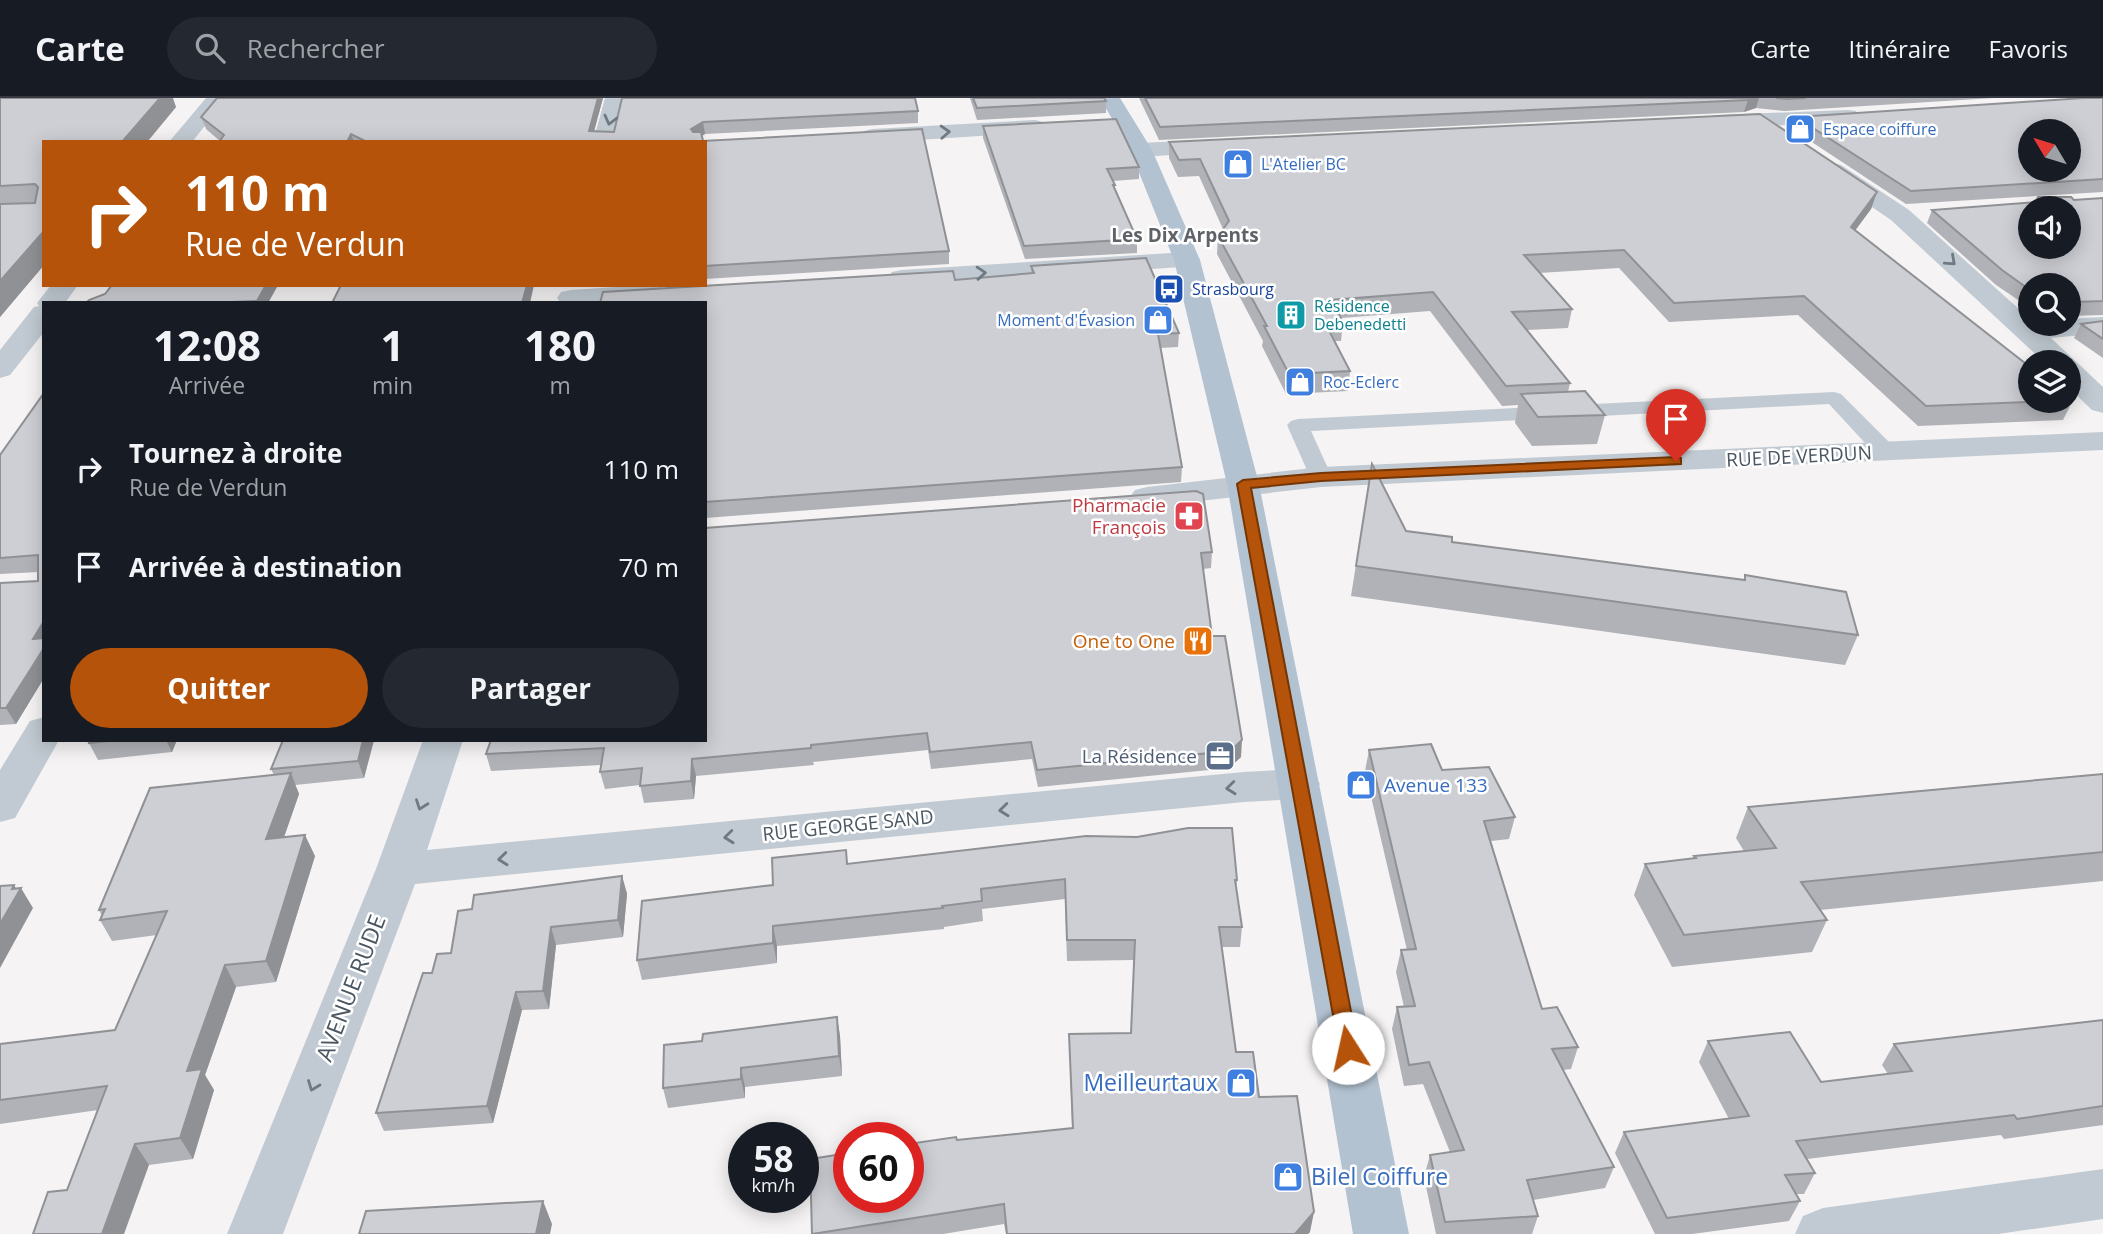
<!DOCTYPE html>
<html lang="fr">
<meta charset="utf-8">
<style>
body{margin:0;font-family:"Open Sans",sans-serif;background:#242831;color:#f1f3f6;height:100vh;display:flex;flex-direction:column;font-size:26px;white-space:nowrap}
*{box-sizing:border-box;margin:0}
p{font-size:23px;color:#9ea1a6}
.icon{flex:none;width:38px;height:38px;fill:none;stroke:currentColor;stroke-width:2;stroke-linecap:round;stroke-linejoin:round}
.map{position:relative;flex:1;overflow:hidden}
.details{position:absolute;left:42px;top:203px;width:665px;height:441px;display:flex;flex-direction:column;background:#171b24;border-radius:0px;box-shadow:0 4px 18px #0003}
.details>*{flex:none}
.hud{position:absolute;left:42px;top:42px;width:665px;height:147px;border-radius:0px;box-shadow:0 4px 18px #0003;background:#b45309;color:#fff;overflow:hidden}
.needle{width:46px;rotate:308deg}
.fabs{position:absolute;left:2018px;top:21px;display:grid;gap:14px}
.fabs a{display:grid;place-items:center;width:63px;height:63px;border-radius:50%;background:#171b24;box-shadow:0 4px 18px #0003;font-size:35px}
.speed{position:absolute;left:728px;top:1024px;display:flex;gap:14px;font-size:35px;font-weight:700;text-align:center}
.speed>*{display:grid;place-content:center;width:91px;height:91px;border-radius:50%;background:#171b24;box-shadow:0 4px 18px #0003;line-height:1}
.speed small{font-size:18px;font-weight:400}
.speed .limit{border:10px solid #d22;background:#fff;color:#111}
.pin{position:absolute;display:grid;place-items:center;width:60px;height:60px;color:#fff;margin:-72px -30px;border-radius:50% 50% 50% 0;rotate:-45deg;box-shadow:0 0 7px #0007}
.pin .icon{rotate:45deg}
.me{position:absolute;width:77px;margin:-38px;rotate:350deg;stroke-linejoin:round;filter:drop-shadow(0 0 5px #0008)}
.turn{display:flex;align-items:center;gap:24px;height:147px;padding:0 28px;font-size:32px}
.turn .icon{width:91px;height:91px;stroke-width:2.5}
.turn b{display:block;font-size:49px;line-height:60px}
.eta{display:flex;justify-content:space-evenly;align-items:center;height:119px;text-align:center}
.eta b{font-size:42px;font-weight:700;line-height:49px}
.cta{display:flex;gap:14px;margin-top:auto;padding:14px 28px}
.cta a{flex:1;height:80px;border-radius:42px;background:#b45309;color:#fff;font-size:28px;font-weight:700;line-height:80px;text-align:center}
.cta a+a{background:#242831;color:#f1f3f6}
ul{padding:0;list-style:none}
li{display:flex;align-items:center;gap:21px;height:98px;padding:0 28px}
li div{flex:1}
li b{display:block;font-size:26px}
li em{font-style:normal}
header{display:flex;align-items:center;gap:42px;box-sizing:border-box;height:98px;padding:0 35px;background:#171b24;border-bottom:2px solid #363941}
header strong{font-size:33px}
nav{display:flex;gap:38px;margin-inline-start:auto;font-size:24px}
.search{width:490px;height:63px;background:#242831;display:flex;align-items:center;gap:18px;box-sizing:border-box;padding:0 24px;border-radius:38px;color:#9ea1a6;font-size:26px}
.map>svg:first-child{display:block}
</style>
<header>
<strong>Carte</strong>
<div class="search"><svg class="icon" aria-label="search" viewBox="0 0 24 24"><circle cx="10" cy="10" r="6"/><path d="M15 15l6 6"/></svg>Rechercher</div>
<nav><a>Carte</a><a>Itinéraire</a><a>Favoris</a></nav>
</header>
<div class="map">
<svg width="2103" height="1136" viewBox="0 0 2103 1136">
<rect width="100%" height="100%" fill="#f5f3f3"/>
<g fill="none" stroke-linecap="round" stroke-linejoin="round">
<path fill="#c1cad2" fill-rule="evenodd" d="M1834,294L1841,296L1894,349L1897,354L1894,359H1878L1829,306L1311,333L1332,379L1329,384H1313L1310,379L1287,327L1291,323L1298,321Z"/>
<g fill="#c1cad2" fill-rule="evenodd">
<path d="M206,0H227L192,44H169Z"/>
<path d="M605,0H625L615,44H593Z"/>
<path d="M1848,12L1856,13L1859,18L1856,23L1716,31L1708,29L1705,24L1708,19L1716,17Z"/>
<path d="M1035,22L1043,24L1046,29L1043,34L872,45L864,43L861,38L864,33L872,31Z"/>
<path d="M1223,41L1231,43L1234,48L1231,53L1141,59L1133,57L1130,52L1133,47L1141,45Z"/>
<path d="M1833,65L1841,67L1909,112L2030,221V226H2068V221L2103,219V235L2051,240L2103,289V315L2092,312L2068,289V264H2044L1891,122L1825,77L1821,72L1825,67Z"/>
<path d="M1187,154L1196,156L1200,162L1196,168L901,188L892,186L888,180L892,174L901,172Z"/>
<path d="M51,187H78L65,205H44V234L10,277L0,280V252L34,209L39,208L37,205Z"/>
<path d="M646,187L662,189L665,195L662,201C630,209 593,205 561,205L557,200L561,194L571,192Z"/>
<path d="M2103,334V352L1321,389L1147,409L1135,406L1130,399L1135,392L1147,389L1321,369Z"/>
<path d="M44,619V642H59L15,720L0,724V672L30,623Z"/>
<path d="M423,642H463L427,752L1244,674L1299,671L1314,676L1320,686L1314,696L1299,701L1244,704L415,786L283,1136H227L376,771Z"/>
<path d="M2103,1071V1121L1998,1136H1795L1803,1118L1823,1110Z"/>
</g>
<path fill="#b3c2d1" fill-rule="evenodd" d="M1100,0H1120L1152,52L1200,162L1259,386L1409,1136H1353L1227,386L1174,162L1130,52Z"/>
</g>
<g fill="#b0b2b7">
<path d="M0,0L176,9L147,44H44V167L0,219Z"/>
<path d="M217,0H603L594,34H614L622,0H915L918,13V25L705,36L702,38L703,43L922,31L949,153V166L705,181V44H219L220,43L206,31L201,19Z"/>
<path d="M970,0H1104L1106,3V15L977,22Z"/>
<path d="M1139,0H1993L1784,13L1756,10L1744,14L1159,42Z"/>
<path d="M2103,0V94L1906,106L1792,31L1796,19Z"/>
<path d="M983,28L1139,69V81L1113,83L1115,87V92L1137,141V155L1025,161L983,40Z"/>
<path d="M1169,44L1877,94L1871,111L1855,133L2030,303H2068V299L2073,302L2063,322L1918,328L1798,217L1669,224L1619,170L1539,175L1572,211L1568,230L1527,232L1570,285L1568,294L1605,317L1597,346L1532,348L1515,325L1518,307L1502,308L1430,213L1341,220L1343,224L1341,243H1335L1350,273L1348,293L1286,296L1262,248L1263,243L1217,156L1218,138L1223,131L1199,78L1178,79L1169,60Z"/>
<path d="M2103,100V217L2068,218V187H2030V210L1996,187L1927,125L1932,112Z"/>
<path d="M1031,168L1179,235L1178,249L1160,250L1182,369L1181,384L705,420V205L1031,176Z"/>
<path d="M112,187H278L268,205H86L105,196Z"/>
<path d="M2103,223V260L2074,240L2081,226Z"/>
<path d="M44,295V580L16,626L0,627V485L38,483V474L0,476V357Z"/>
<path d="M1372,366L1406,433L1452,444L1744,482L1745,477L1858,537L1845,567L1351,498Z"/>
<path d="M705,430L1212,454L1211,470L1203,471L1212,538L1241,659L1229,670L1038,689L1032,661L931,671L928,652L813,664L814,667L696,678L694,701L644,705L640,687L605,691L600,674L601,667L491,673L486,656Z"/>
<path d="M90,642H177L172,654L98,662L89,645Z"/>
<path d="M374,642L364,680L295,687L299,696L284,739L315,758L276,884L236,889L205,977L214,992L193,1061L149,1067L67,1092L98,1012L0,1026V946L115,932L157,837L112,843L100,822L102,818L99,812L274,677L271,671Z"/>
<path d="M1369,652L1442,672L1515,719L1509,741L1491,743L1542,911L1578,949L1571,971L1563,972L1614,1069L1605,1090L1533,1102L1538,1118L1532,1136H1436L1424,1079L1430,1057L1450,1054L1423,986L1404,988L1392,931L1397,909H1404L1396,874L1401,852H1407L1365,673Z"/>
<path d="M2103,676V783L1820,812L1827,822L1812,854L1672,869L1634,797L1645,766L1693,761L1694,758L1744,753L1736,740L1748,709Z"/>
<path d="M846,752L848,766L1237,782L1236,790L1242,829L1240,849H1222L1236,954L1259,999L1310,1134L1308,1136H1006L1004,1126L943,1136H812L957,1042L1072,1030L1069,936L1131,935L1134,862L1067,863L1065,801L982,811L983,823L944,829V831L777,848V865L642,882L637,862L773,787Z"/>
<path d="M622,778L627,796L623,839L556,847L549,911L522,912L493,1025L384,1033L376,1015L432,875L451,855L472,811Z"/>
<path d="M837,919L840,938L842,978L745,989V1000L668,1010L663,990L702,943Z"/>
<path d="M2103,922V1027L2004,1041L2001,1037L1807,1061L1815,1075L1804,1096H1796L1800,1103L1789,1123L1692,1136H1655L1615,1055L1624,1034L1729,1021L1699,964L1708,943L1821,984L1888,976L1882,967L1894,946Z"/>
</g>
<g fill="#909195">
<path d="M160,0H173L176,9L147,44H122Z"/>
<path d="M598,0H603L591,44L589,33Z"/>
<path d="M1754,0H1759L1756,10L1744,14L1748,2Z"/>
<path d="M703,24L705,36L692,43L691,31Z"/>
<path d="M351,36L354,44H347Z"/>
<path d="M1877,94L1871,111L1844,147L1851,129Z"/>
<path d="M44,133V167L0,219V183Z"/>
<path d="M266,187H278L268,205H258L257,203Z"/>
<path d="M527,187H534L530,205H522Z"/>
<path d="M44,523V580L16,626L6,610L33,541Z"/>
<path d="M166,642H177L172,654Z"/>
<path d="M363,642H374L364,680L358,663Z"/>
<path d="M1242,642L1241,659L1229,670L1230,653Z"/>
<path d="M692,661L696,678L694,701L691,683Z"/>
<path d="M291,675L299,696L276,762L266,741Z"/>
<path d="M305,737L315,758L276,884L266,863Z"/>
<path d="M622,778L627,796L623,839L618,822Z"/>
<path d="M14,787L18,794L21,790L33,810L0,870V826Z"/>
<path d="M773,828L777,848V865L773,845Z"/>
<path d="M551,829L556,847L549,911L543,893Z"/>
<path d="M225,867L236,889L205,977L214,992L193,1061L180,1040L187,973Z"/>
<path d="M516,894L522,912L493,1025L487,1008Z"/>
<path d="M837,919L840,938L842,978L839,958Z"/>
<path d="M741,970L745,989V1000L741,981Z"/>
<path d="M135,1046L149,1067L124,1136H102Z"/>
<path d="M543,1103L552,1126L550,1136H536Z"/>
<path d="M1314,1114L1310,1134L1308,1136H1295Z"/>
</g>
<g fill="#cdcfd5" stroke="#909195" stroke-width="2" fill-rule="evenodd">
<path d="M0,0H160L122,44H44V133L0,183V106L35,105L38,89L35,86L0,88Z"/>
<path d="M217,0H598L589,33L614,34L622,0H915L918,13L703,24L691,31L693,34H701L703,43L922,31L949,153L705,168V44H367L351,36L347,44H219L224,37L201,19Z"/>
<path d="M973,0H1104L1106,3L977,10Z"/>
<path d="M1145,0H1754L1748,2L1160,29Z"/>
<path d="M1776,0H1806L1788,1Z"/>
<path d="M2084,0H2103V81L1911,93L1796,19ZM2030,33H2068V72H2030Z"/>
<path d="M1760,16L1877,94L1851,129L2030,269V303H2053L1926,308L1804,198L1674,205L1624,152L1524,157L1572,211L1512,214L1570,285L1506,288L1433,194L1331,202L1343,224L1325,225L1350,273L1289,276L1264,228H1267L1218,138L1229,123L1200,61L1179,62L1169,44Z"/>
<path d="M1116,21L1139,69L1107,71L1115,87H1113L1137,141L1024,148L983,28Z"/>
<path d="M2038,99H2071L2074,102L2103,100V203L2074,204L2072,209H2068V187H2030V192L2002,172L1932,112L2036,104ZM2030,110H2068V149H2030Z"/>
<path d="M1146,160L1179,235L1158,236L1182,369L705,404V205H600L603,194L953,173L955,182L1034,175L1031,168Z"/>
<path d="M112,187H266L257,203L208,205H86L89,202L105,196Z"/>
<path d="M341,187H527L522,205H332Z"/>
<path d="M2103,223V241L2081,226Z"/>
<path d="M1585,293L1605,317L1538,319L1521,296Z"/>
<path d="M44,295V523L33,541L44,540V550L6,610H0V485L38,483V457L0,460V357Z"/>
<path d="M1372,366L1406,433L1452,439V444L1745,482V477L1846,494L1858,537L1356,468Z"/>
<path d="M1196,393L1203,396L1212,454L1201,455L1212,538H1225L1242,642L1230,653L1037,672L1031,644L930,654L927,635L811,647V650L692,661L691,683L640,688L642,670L600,674L604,650L486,656L491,642H705V430Z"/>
<path d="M90,642H117L89,645Z"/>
<path d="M283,642H363L358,663L271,671Z"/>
<path d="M1431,646L1442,672L1489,669L1515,719L1484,723L1542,911L1557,909L1578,949L1552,951L1614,1069L1527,1082L1538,1118L1445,1124L1430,1057L1464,1052L1429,964L1409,967L1397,909L1415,908L1401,852L1416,851L1369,652Z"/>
<path d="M291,675L266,741L305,737L266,863L225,867L187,973L202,971L180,1040L135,1046L102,1136H33L48,1094L67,1092L107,988L0,1002V946L115,932L167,813L100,822L105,811L99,812L150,690Z"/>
<path d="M2103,676V754L1801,784L1827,822L1684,837L1645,766L1696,760L1694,758L1776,750L1748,709Z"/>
<path d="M1188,730H1232L1237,782H1235L1242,829H1219L1236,954H1253L1259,999L1297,998L1314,1114L1295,1136H1007L1004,1106L812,1136L810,1061L849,1055V1099H908V1046L956,1039L957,1042L1073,1030L1069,936L1131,935L1135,842H1067L1065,781L981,791L982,803L942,808L943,810L773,828V845L637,862L642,803L773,787L772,760L846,752L847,766L1086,738L1137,739Z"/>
<path d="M622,778L618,822L551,829L543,893L516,894L487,1008L376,1015L423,875H432L437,856L451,855L458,813L472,811L474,797Z"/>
<path d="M14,787L12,791L21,790L0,826V788Z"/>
<path d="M837,919L839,958L741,970V981L663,990L664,947L702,943L703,936Z"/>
<path d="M2103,922V1008L2017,1021L2014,1017L1796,1043L1815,1075L1785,1077L1800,1103L1667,1120L1624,1034L1749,1018L1708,943L1790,934L1821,984L1912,973L1894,946Z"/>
<path d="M543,1103L536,1136H359L366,1113Z"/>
</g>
<defs><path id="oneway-chevron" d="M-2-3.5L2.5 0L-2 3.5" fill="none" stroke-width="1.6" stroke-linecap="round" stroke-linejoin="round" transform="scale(1.75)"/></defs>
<g stroke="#6e7983">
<use href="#oneway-chevron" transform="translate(610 22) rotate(104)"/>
<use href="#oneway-chevron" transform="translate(945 34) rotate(-3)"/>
<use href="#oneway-chevron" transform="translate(1951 163) rotate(42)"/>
<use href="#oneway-chevron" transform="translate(981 175) rotate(-4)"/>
<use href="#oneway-chevron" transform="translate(1231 690) rotate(174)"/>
<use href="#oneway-chevron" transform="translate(421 707) rotate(110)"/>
<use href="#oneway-chevron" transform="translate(1004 712) rotate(174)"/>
<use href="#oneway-chevron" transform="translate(729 739) rotate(174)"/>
<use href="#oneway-chevron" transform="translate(503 761) rotate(174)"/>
<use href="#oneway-chevron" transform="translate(313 988) rotate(111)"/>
</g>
<path fill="#b45309" stroke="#753606" stroke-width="2" d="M1676,359L1681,360V366L1321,383L1251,390L1358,950L1355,956L1348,959L1340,956L1237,386L1243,382L1321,375Z"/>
<defs>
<g id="shop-square" transform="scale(1.575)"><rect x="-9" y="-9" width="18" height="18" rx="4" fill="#3f7fe0" stroke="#fff"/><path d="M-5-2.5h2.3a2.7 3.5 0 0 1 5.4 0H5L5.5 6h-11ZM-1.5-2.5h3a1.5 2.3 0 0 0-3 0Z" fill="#fff"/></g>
<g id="bus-square" transform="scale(1.575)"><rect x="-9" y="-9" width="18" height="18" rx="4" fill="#1a4fb4" stroke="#fff"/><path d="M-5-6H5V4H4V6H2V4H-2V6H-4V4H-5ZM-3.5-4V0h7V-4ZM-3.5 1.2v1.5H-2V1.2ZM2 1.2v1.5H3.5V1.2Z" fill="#fff"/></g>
<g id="building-square" transform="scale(1.575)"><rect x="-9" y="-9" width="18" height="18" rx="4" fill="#0f9aa8" stroke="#fff"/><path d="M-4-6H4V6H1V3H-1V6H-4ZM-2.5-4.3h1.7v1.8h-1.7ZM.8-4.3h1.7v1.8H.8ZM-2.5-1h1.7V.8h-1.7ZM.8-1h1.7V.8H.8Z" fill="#fff"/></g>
<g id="pharmacy-square" transform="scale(1.575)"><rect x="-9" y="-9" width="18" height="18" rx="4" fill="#e0444e" stroke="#fff"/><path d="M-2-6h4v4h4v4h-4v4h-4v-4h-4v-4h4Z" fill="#fff"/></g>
<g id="restaurant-square" transform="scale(1.575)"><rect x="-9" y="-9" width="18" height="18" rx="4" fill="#e8710a" stroke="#fff"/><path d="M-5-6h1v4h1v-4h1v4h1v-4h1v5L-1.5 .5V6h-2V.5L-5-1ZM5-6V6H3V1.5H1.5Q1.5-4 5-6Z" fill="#fff"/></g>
<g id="office-square" transform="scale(1.575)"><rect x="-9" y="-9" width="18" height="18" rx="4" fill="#5c6f8a" stroke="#fff"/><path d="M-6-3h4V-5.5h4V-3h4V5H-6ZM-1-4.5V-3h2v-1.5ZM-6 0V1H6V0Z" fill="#fff"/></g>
</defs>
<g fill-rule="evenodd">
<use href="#shop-square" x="1800" y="31"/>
<use href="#shop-square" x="1238" y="66"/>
<use href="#bus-square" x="1169" y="191"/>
<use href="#building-square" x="1291" y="217"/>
<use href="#shop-square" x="1158" y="222"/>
<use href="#shop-square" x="1300" y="284"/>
<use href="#pharmacy-square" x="1189" y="418"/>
<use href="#restaurant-square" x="1198" y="543"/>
<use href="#office-square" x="1220" y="658"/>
<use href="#shop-square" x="1361" y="687"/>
<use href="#shop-square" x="1241" y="985"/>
<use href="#shop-square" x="1288" y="1079"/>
</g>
<g text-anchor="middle" stroke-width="5" stroke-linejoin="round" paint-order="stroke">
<g font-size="16" fill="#366cbe" stroke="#fff" text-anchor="start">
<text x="1823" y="37">Espace coiffure</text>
<text x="1261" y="72">L'Atelier BC</text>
<text x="1135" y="228" text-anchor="end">Moment d'Évasion</text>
<text x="1323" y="290">Roc-Eclerc</text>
</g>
<g font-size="16" fill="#164399" stroke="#fff" text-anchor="start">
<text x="1192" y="197">Strasbourg</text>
</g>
<g font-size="16" fill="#0d838f" stroke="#fff" text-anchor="start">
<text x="1314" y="214">Résidence<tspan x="1314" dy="18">Debenedetti</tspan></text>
</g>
<g font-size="19" font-weight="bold" fill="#5f6368" stroke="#fff">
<text x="1185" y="144">Les Dix Arpents</text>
</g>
<g font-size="19" fill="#4a5661" stroke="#fff">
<text transform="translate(1799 358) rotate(-3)" y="7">RUE DE VERDUN</text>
<text transform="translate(848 727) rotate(-6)" y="7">RUE GEORGE SAND</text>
</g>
<g font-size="19" fill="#be3a42" stroke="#fff" text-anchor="end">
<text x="1166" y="414">Pharmacie<tspan x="1166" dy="22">François</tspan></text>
</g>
<g font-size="19" fill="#c56008" stroke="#fff" text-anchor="end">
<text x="1175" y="550">One to One</text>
</g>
<g font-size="19" fill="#4e5e75" stroke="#fff" text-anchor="end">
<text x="1197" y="665">La Résidence</text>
</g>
<g font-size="19" fill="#366cbe" stroke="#fff" text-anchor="start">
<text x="1384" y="694">Avenue 133</text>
</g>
<g font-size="23" fill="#4a5661" stroke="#fff">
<text transform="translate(351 890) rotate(-69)" y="8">AVENUE RUDE</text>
</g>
<g font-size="23" fill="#366cbe" stroke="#fff" text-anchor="end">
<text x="1218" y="993">Meilleurtaux</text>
<text x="1311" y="1087" text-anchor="start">Bilel Coiffure</text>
</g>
</g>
</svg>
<div class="fabs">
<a><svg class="needle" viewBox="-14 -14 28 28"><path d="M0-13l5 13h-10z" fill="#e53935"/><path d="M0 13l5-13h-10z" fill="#9ea1a6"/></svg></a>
<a><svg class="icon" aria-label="sound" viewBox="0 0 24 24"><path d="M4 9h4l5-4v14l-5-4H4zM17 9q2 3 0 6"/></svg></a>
<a><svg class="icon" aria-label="search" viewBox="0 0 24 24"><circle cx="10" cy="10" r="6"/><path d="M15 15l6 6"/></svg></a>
<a><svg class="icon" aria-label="layers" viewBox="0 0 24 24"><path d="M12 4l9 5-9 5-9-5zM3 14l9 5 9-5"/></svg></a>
</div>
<div class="speed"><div>58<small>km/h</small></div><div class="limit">60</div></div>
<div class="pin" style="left:1676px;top:363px;background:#d93025"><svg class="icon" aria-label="arrive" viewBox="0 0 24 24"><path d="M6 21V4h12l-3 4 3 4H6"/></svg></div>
<svg class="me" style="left:1348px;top:950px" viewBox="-20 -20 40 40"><circle r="19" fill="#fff"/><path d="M0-13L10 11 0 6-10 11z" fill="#b45309"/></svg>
<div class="hud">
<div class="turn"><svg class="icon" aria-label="right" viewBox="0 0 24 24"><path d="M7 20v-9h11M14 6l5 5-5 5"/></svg><div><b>110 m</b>Rue de Verdun</div></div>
</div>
<section class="details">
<div class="eta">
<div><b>12:08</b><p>Arrivée</p></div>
<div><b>1</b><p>min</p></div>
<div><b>180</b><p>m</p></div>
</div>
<ul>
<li><svg class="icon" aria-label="right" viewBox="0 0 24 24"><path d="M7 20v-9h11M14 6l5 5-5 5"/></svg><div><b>Tournez à droite</b><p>Rue de Verdun</p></div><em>110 m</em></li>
<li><svg class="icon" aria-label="arrive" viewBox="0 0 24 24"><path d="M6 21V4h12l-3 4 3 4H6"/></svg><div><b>Arrivée à destination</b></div><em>70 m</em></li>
</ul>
<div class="cta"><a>Quitter</a><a>Partager</a></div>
</section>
</div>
